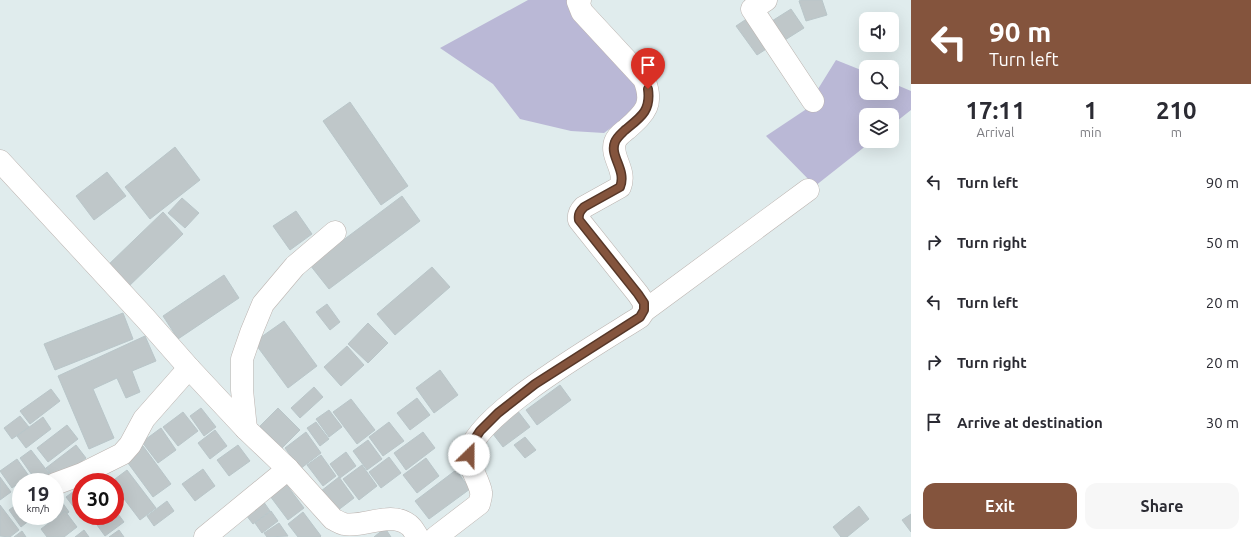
<!DOCTYPE html>
<style>
body{margin:0;font-family:Ubuntu,sans-serif;background:#f7f7f7;color:#2b2b33;height:100vh;display:flex;flex-direction:column;font-size:15px;white-space:nowrap}
*{box-sizing:border-box;margin:0}
p{font-size:13px;color:#7c7c81}
.icon{flex:none;width:22px;height:22px;fill:none;stroke:currentColor;stroke-width:2;stroke-linecap:round;stroke-linejoin:round}
.map{position:relative;flex:1;overflow:hidden}
.sheet{display:flex;flex-direction:column;background:#fff;width:340px}
.sheet>*{flex:none}
.guide{background:#84543d;color:#fff;overflow:hidden}
.controls{position:absolute;left:859px;top:12px;display:grid;gap:8px}
.controls a{display:grid;place-items:center;width:40px;height:40px;border-radius:8px;background:#fff;box-shadow:0 4px 16px #0002;font-size:20px}
.speed{position:absolute;left:12px;top:473px;display:flex;gap:8px;font-size:20px;font-weight:700;text-align:center}
.speed>*{display:grid;place-content:center;width:52px;height:52px;border-radius:50%;background:#fff;box-shadow:0 4px 16px #0002;line-height:1}
.speed small{font-size:10px;font-weight:400}
.speed .limit{border:6px solid #d22;background:#fff;color:#111}
.pin{position:absolute;display:grid;place-items:center;width:34px;height:34px;color:#fff;margin:-41px -17px;border-radius:50% 50% 50% 0;rotate:-45deg;box-shadow:0 0 4px #0007}
.pin .icon{rotate:45deg}
.me{position:absolute;width:44px;margin:-22px;rotate:23deg;stroke-linejoin:round;filter:drop-shadow(0 0 3px #0008)}
.turn{display:flex;align-items:center;gap:14px;height:84px;padding:0 12px;font-size:18px}
.turn .icon{width:52px;height:52px;stroke-width:2.5}
.turn b{display:block;font-size:28px;line-height:34px}
.eta{display:flex;justify-content:space-evenly;align-items:center;height:68px;text-align:center}
.eta b{font-size:24px;font-weight:600;line-height:28px}
.button{display:flex;gap:8px;margin-top:auto;padding:8px 12px}
.button a{flex:1;height:46px;border-radius:12px;background:#84543d;color:#fff;font-size:16px;font-weight:600;line-height:46px;text-align:center}
.button a+a{background:#f7f7f7;color:#2b2b33}
ul{padding:0;list-style:none}
li{display:flex;align-items:center;gap:12px;height:60px;padding:0 12px}
li div{flex:1}
li b{display:block;font-size:15px}
li em{font-style:normal}
main{display:flex;flex:1;min-height:0}
.map>svg:first-child{display:block}
</style>
<main>
<div class="map">
<svg width="911" height="537" viewBox="0 0 911 537">
<rect width="100%" height="100%" fill="#e0eced"/>
<g fill="#bab8d6">
<path d="M528,0H580L659,92L604,133L571,131L520,119L493,84L440,48Z"/>
<path d="M836,60L866,72V93H892V83L911,91V110L892,125V115H866V141H872L815,186L766,136L805,110Z"/>
</g>
<g fill="#bfc7c9" stroke="#b9c6c9">
<path d="M801,0H822L827,15L806,21L799,1Z"/>
<path d="M791,9L804,28L777,45L764,26Z"/>
<path d="M754,14L774,44L757,55L736,26Z"/>
<path d="M350,102L408,186L381,205L323,121Z"/>
<path d="M175,147L200,180L150,219L125,187Z"/>
<path d="M107,172L126,196L94,220L76,196Z"/>
<path d="M402,196L420,221L329,289L310,265Z"/>
<path d="M182,198L199,213L185,228L168,213Z"/>
<path d="M296,211L312,234L290,250L273,226Z"/>
<path d="M163,212L183,234L126,289L106,267Z"/>
<path d="M432,267L450,287L395,335L377,314Z"/>
<path d="M224,275L239,298L178,339L163,316Z"/>
<path d="M327,304L340,322L330,330L316,312Z"/>
<path d="M123,313L133,339L55,370L44,344Z"/>
<path d="M284,321L317,366L288,388L254,342Z"/>
<path d="M368,323L388,343L368,363L348,344Z"/>
<path d="M145,336L156,361L132,371L140,392L126,398L117,378L93,389L114,438L89,449L58,376Z"/>
<path d="M347,346L364,365L341,386L324,367Z"/>
<path d="M440,370L458,395L434,413L416,388Z"/>
<path d="M560,385L571,400L537,425L526,410Z"/>
<path d="M314,387L323,397L300,418L291,408Z"/>
<path d="M51,389L60,401L30,424L20,411Z"/>
<path d="M417,398L430,415L410,430L397,413Z"/>
<path d="M351,399L375,430L357,444L333,412Z"/>
<path d="M201,408L216,427L204,436L190,416Z"/>
<path d="M278,408L300,430L282,448L260,426Z"/>
<path d="M329,410L342,427L329,437L316,419Z"/>
<path d="M517,410L530,427L503,447L490,430Z"/>
<path d="M183,412L198,431L178,446L163,427Z"/>
<path d="M20,416L29,427L12,439L4,428Z"/>
<path d="M43,417L51,429L26,448L17,436Z"/>
<path d="M316,422L329,439L320,446L307,428Z"/>
<path d="M389,422L404,441L383,456L369,437Z"/>
<path d="M67,425L78,439L48,462L37,448Z"/>
<path d="M161,428L176,450L158,463L142,442Z"/>
<path d="M215,430L227,446L210,459L198,443Z"/>
<path d="M306,432L321,453L300,469L285,448Z"/>
<path d="M423,432L435,448L406,470L394,453Z"/>
<path d="M525,437L536,450L525,458L514,445Z"/>
<path d="M368,440L382,459L367,470L353,451Z"/>
<path d="M76,445L86,458L56,481L46,468Z"/>
<path d="M238,445L250,461L229,476L217,460Z"/>
<path d="M143,446L171,484L153,497L125,459Z"/>
<path d="M31,450L52,477L45,482H37L20,458Z"/>
<path d="M346,452L356,466L340,478L330,464Z"/>
<path d="M321,455L336,476L323,486L307,465Z"/>
<path d="M389,457L401,473L381,488L369,472Z"/>
<path d="M426,458L439,476L417,493L403,475Z"/>
<path d="M17,459L29,476L12,488L0,471Z"/>
<path d="M362,465L377,486L359,500L343,479Z"/>
<path d="M203,469L215,486L195,501L182,484Z"/>
<path d="M127,470L156,508L140,520L115,487V482H111Z"/>
<path d="M456,470L470,489L429,519L415,501Z"/>
<path d="M97,471L105,482H86Z"/>
<path d="M0,477L11,492L0,500Z"/>
<path d="M339,477L354,498L337,511L321,491Z"/>
<path d="M283,480L304,508L288,520L267,492Z"/>
<path d="M81,486V513L79,514L66,497Z"/>
<path d="M55,492L69,512L50,526L42,516H55Z"/>
<path d="M261,498L270,511L253,524L243,511Z"/>
<path d="M21,501V516H35L21,527L9,510Z"/>
<path d="M167,501L174,511L154,526L147,516Z"/>
<path d="M0,505L19,530L10,537L0,536Z"/>
<path d="M859,506L869,519L847,537H841L833,527Z"/>
<path d="M115,510L124,522L105,536L92,518L94,516H115Z"/>
<path d="M65,511L77,527L64,537H47L41,529Z"/>
<path d="M271,511L278,521L262,533L255,523Z"/>
<path d="M303,512L321,536L320,537H298L288,524Z"/>
<path d="M911,514V532L902,520Z"/>
<path d="M279,523L288,536L267,537L264,533Z"/>
<path d="M385,528L391,537H374Z"/>
<path d="M84,530L89,537H75Z"/>
<path d="M119,530L124,537H109Z"/>
<path d="M22,531L26,537H14Z"/>
</g>
<g fill="none" stroke-linecap="round" stroke-linejoin="round">
<g stroke="#bcb4b0" stroke-width="23">
<g id="minor">
<path d="M766,0L752,9L813,101"/>
<path d="M0,161L145,318L189,368L246,429L288,469L333,519C337,521 340,523 344,524C365,528 390,510 409,525C413,528 415,533 418,537"/>
<path d="M644,311L808,190"/>
<path d="M246,429L242,390V359L251,333L263,304L295,266L335,232"/>
<path d="M55,484L82,474L122,454L130,445L144,419L189,368"/>
<path d="M205,537L288,469"/>
<path d="M436,537L479,504C480,500 482,495 481,492C479,480 468,466 469,454C472,416 606,339 640,317L644,311V303L638,294L579,220C578,214 580,211 584,207L620,187C627,170 610,157 615,142C617,136 622,133 627,129C646,112 654,104 644,79L582,12L578,2L580,0"/>
</g>
</g>
<use href="#minor" stroke="#fff" stroke-width="22"/>
</g>
<g fill="none" stroke-linecap="round" stroke-linejoin="round">
<g stroke="#563728" stroke-width="10">
<path id="route" d="M469,455L471,445L480,431L498,413L535,384L640,317L644,310V303L638,294L579,220C578,214 580,211 584,207L620,187C627,170 609,156 615,142C617,137 621,134 625,130C641,117 651,111 648,89"/>
</g>
<use href="#route" stroke="#84543d" stroke-width="7"/>
</g>
</svg>
<div class="controls">
<a><svg class="icon" aria-label="sound" viewBox="0 0 24 24"><path d="M4 9h4l5-4v14l-5-4H4zM17 9q2 3 0 6"/></svg></a>
<a><svg class="icon" aria-label="search" viewBox="0 0 24 24"><circle cx="10" cy="10" r="6"/><path d="M15 15l6 6"/></svg></a>
<a><svg class="icon" aria-label="layers" viewBox="0 0 24 24"><path d="M12 4l9 5-9 5-9-5zM3 14l9 5 9-5"/></svg></a>
</div>
<div class="speed"><div>19<small>km/h</small></div><div class="limit">30</div></div>
<div class="pin" style="left:648px;top:89px;background:#d93025"><svg class="icon" aria-label="arrive" viewBox="0 0 24 24"><path d="M6 21V4h12l-3 4 3 4H6"/></svg></div>
<svg class="me" style="left:469px;top:455px" viewBox="-20 -20 40 40"><circle r="19" fill="#fff"/><path d="M0-13L10 11 0 6-10 11z" fill="#84543d"/></svg>
</div>
<section class="sheet">
<div class="guide">
<div class="turn"><svg class="icon" aria-label="left" viewBox="0 0 24 24"><path d="M17 20v-9H6M10 6l-5 5 5 5"/></svg><div><b>90 m</b>Turn left</div></div>
</div>
<div class="eta">
<div><b>17:11</b><p>Arrival</p></div>
<div><b>1</b><p>min</p></div>
<div><b>210</b><p>m</p></div>
</div>
<ul>
<li><svg class="icon" aria-label="left" viewBox="0 0 24 24"><path d="M17 20v-9H6M10 6l-5 5 5 5"/></svg><div><b>Turn left</b></div><em>90 m</em></li>
<li><svg class="icon" aria-label="right" viewBox="0 0 24 24"><path d="M7 20v-9h11M14 6l5 5-5 5"/></svg><div><b>Turn right</b></div><em>50 m</em></li>
<li><svg class="icon" aria-label="left" viewBox="0 0 24 24"><path d="M17 20v-9H6M10 6l-5 5 5 5"/></svg><div><b>Turn left</b></div><em>20 m</em></li>
<li><svg class="icon" aria-label="right" viewBox="0 0 24 24"><path d="M7 20v-9h11M14 6l5 5-5 5"/></svg><div><b>Turn right</b></div><em>20 m</em></li>
<li><svg class="icon" aria-label="arrive" viewBox="0 0 24 24"><path d="M6 21V4h12l-3 4 3 4H6"/></svg><div><b>Arrive at destination</b></div><em>30 m</em></li>
</ul>
<div class="button"><a>Exit</a><a>Share</a></div>
</section>
</main>
